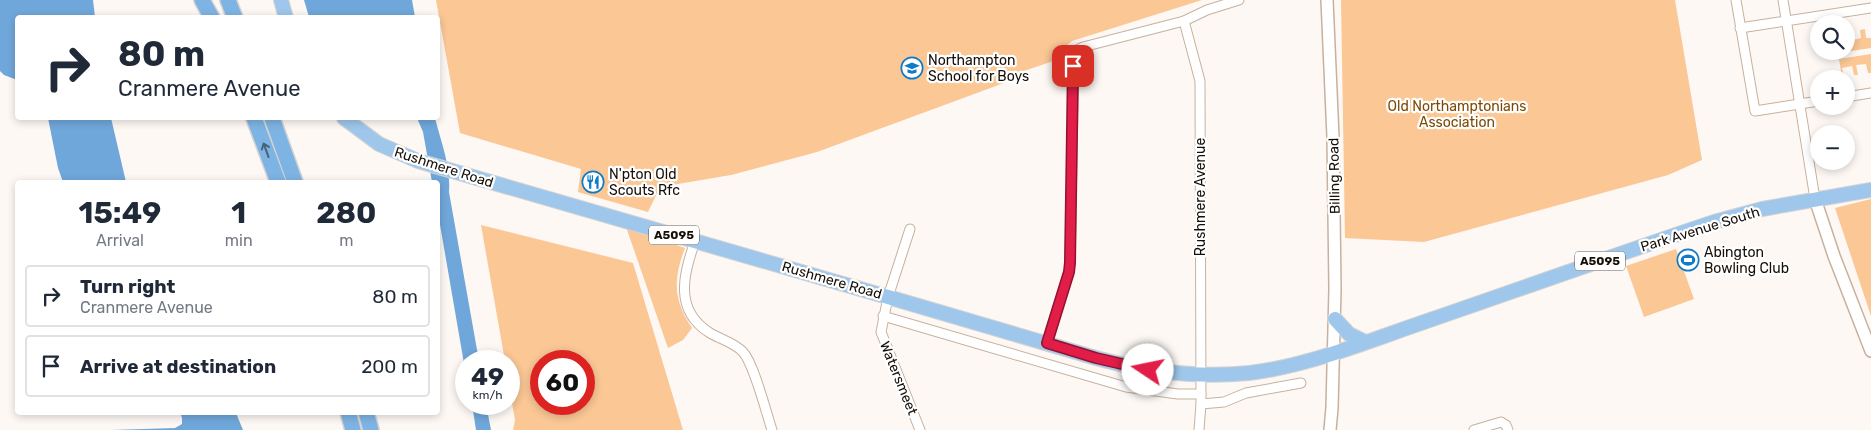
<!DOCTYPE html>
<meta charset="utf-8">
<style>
body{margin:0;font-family:Rubik,sans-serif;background:#f6f6f7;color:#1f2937;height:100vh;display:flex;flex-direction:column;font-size:19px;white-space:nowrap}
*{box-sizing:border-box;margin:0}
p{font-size:16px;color:#747a83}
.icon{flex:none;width:28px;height:28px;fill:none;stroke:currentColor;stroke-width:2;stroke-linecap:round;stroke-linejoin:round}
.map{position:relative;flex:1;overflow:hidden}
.details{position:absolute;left:15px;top:180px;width:425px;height:235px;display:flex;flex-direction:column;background:#fff;border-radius:5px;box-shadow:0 2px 8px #0003}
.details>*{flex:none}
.hud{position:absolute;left:15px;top:15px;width:425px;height:105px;border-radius:5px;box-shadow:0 2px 8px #0003;background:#fff;color:#1f2937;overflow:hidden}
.fabs{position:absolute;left:1810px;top:15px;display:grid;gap:10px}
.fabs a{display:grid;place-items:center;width:45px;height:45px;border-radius:50%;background:#fff;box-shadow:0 2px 8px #0003;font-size:25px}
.speed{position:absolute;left:455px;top:350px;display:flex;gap:10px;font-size:25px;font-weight:700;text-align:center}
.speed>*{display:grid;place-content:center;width:65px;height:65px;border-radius:50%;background:#fff;box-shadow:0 2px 8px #0003;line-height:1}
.speed small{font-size:12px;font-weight:400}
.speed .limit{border:8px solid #d22;background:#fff;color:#111}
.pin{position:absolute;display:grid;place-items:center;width:42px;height:42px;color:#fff;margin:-21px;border-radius:10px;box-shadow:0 2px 8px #0006}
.me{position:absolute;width:55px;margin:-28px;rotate:281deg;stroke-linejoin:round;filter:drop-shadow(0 0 4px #0008)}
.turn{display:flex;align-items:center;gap:18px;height:105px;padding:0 20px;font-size:22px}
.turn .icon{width:65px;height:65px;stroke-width:2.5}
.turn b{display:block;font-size:35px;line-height:42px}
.eta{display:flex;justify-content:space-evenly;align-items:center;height:85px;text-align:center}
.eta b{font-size:30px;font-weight:700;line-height:35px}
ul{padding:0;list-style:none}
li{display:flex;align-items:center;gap:15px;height:62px;margin:0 10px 8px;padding:0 10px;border:2px solid #e0e1e3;border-radius:5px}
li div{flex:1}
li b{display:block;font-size:19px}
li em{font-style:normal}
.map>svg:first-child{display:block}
</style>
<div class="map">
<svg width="1871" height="430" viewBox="0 0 1871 430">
<rect width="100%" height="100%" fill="#fdf8f4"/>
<g fill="#fac795" fill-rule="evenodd">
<path d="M436,0H1202L1072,41L1066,46L1062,58L1004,78V83L817,152L731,175L660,187L648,212L578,192L581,169L460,133Z"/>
<path d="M1341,0H1675L1702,160L1668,175L1424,242L1345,238Z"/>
<path d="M1865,29L1866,38H1871V48L1845,52L1848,40L1846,32L1852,31L1853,40L1861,38L1860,30Z"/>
<path d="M1871,54V73H1868L1866,64L1856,65L1858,75H1854L1852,66L1842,68L1844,77H1842L1839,59Z"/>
<path d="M1871,199V316L1835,208Z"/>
<path d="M481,225L633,263L683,430H513L515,420L509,386V361H505ZM541,361H584V404H541Z"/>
<path d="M626,227L685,248C673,279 673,300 692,328L683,340L668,348Z"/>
<path d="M1676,249L1694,299L1644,317L1626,266Z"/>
</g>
<g fill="#70a7da">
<path d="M0,0H93L95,17L18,18L17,80L4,75L0,71Z"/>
<path d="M304,0H412L415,17H309Z"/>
<path d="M48,118H111L126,182H63L58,168Z"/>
<path d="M417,118H435C441,142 451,166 449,192L479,361H466V375L438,213V182H432L423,132Z"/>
<path d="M472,404H486L491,430H476Z"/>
<path d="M180,412L236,413L243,430H111L175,428L182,424V418Z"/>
</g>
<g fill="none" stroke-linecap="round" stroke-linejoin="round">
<g stroke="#c7b19d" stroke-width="11">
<g id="minor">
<path d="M1736,0L1755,111L1819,101"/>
<path d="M1783,0L1815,199"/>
<path d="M1184,21L1200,81L1201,404L1199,430"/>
<path d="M1740,28L1871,8"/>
<path d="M1846,97L1871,93"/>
<path d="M910,229L888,297L881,332L920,430"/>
<path d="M695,241C684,274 673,310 710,333C720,339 735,343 743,352C754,364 766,412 772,430"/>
<path d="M883,316L1126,387L1178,394H1201"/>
<path d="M1047,343L1069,272L1070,263L1074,56L1077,50L1083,47L1184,21L1207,10L1239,0"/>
<path d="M1201,404L1224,402L1246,393L1301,383"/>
<path d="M1474,430L1501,422L1506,425L1508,430"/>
</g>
</g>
<g stroke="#c7b19d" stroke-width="14">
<g id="tertiary">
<path d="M1327,0L1333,137L1335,289L1332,408L1330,430"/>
<path d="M1815,199L1834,256L1871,351"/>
</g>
</g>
<g stroke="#d5d4d3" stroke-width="16">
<g id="primary">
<path d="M281,0L286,18"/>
<path d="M344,118L379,144L418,161L888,297L1096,358C1147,372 1197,378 1249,373C1309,366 1371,340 1427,321C1523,288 1618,254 1714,222L1762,209L1871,190"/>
<path d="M1335,319L1349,334L1365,342"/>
</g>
</g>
<g stroke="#d5d4d3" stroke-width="18">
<g id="trunk">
<path d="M202,0L212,18"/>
<path d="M228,0L235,18"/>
<path d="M254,118L278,182"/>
<path d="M272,118L295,182"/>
<path d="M348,412L353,430"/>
<path d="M366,412L371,430"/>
</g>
</g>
<use href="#minor" stroke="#fff" stroke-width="9"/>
<use href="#tertiary" stroke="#fff" stroke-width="11"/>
<use href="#primary" stroke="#9ec7eb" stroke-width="14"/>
<use href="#trunk" stroke="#7eb4e4" stroke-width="15"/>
</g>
<defs><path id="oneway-shaft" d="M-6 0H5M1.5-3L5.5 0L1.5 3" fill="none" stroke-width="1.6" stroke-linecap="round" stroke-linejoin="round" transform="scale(1.25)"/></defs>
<use stroke="#4a6276" href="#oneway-shaft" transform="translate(266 150) rotate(-110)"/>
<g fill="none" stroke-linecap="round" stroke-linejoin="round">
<g stroke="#92132f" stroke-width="12">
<path id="route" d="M1073,66L1070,263L1069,272L1047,343L1096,358L1148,370"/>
</g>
<use href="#route" stroke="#e11d48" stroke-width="9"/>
</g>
<defs>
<g id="school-ring" transform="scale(1.125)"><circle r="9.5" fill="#fff" stroke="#127bc6" stroke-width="1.5"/><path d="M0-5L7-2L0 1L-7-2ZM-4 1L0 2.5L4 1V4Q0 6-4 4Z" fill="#127bc6"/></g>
<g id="restaurant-ring" transform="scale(1.125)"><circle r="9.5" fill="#fff" stroke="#127bc6" stroke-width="1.5"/><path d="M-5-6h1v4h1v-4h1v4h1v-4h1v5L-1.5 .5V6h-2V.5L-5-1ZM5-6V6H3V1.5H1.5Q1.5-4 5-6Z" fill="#127bc6"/></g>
<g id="stadium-ring" transform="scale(1.125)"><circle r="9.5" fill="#fff" stroke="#127bc6" stroke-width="1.5"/><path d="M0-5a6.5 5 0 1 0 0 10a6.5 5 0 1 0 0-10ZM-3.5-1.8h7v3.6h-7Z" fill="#127bc6"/></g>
</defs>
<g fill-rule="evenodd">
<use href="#school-ring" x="912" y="68"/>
<use href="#restaurant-ring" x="593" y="182"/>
<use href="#stadium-ring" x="1688" y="260"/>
</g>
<g text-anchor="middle" stroke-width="4.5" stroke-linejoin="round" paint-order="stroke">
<g fill="#fff" stroke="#5c5752" stroke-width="1">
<rect x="649" y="225.5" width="50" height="19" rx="4"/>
<rect x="1575" y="251.5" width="50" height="19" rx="4"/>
</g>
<g font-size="12" font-weight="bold" fill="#160f08">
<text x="674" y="239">A5095</text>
<text x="1600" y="265">A5095</text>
</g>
<g font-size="14" fill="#160f08" stroke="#fff" text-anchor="start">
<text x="928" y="65">Northampton<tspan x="928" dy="16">School for Boys</tspan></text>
<text x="609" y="179">N'pton Old<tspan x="609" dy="16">Scouts Rfc</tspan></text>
<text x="1704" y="257">Abington<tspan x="1704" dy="16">Bowling Club</tspan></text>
</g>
<g font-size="14" fill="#7d4a05" stroke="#fff">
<text x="1457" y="111">Old Northamptonians<tspan x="1457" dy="16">Association</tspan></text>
</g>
<g font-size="14" fill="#160f08" stroke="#fff">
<text transform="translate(444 167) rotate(18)" y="5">Rushmere Road</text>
<text transform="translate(1334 176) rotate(-91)" y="5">Billing Road</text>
<text transform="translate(1200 197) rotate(-90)" y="5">Rushmere Avenue</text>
<text transform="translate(1700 229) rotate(-17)" y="5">Park Avenue South</text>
<text transform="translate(832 280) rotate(16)" y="5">Rushmere Road</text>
<text transform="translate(899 378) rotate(68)" y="5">Watersmeet</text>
</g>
</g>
</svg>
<div class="fabs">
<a><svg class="icon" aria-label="search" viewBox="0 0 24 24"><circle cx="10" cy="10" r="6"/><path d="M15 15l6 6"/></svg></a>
<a>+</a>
<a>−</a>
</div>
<div class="speed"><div>49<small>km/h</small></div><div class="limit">60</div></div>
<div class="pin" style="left:1073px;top:66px;background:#d93025"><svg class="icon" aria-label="arrive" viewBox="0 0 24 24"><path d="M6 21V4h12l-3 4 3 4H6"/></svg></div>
<svg class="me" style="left:1148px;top:370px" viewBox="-20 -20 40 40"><circle r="19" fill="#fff"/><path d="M0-13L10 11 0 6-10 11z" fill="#e11d48"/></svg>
<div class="hud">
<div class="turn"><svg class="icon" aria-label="right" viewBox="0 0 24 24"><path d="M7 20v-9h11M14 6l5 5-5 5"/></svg><div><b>80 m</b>Cranmere Avenue</div></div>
</div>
<section class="details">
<div class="eta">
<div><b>15:49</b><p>Arrival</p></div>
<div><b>1</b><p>min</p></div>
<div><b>280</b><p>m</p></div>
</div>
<ul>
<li><svg class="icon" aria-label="right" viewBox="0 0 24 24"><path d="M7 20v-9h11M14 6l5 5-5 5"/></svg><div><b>Turn right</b><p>Cranmere Avenue</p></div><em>80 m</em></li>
<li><svg class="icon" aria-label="arrive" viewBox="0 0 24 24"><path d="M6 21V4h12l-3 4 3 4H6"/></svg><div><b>Arrive at destination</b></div><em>200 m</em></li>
</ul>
</section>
</div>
